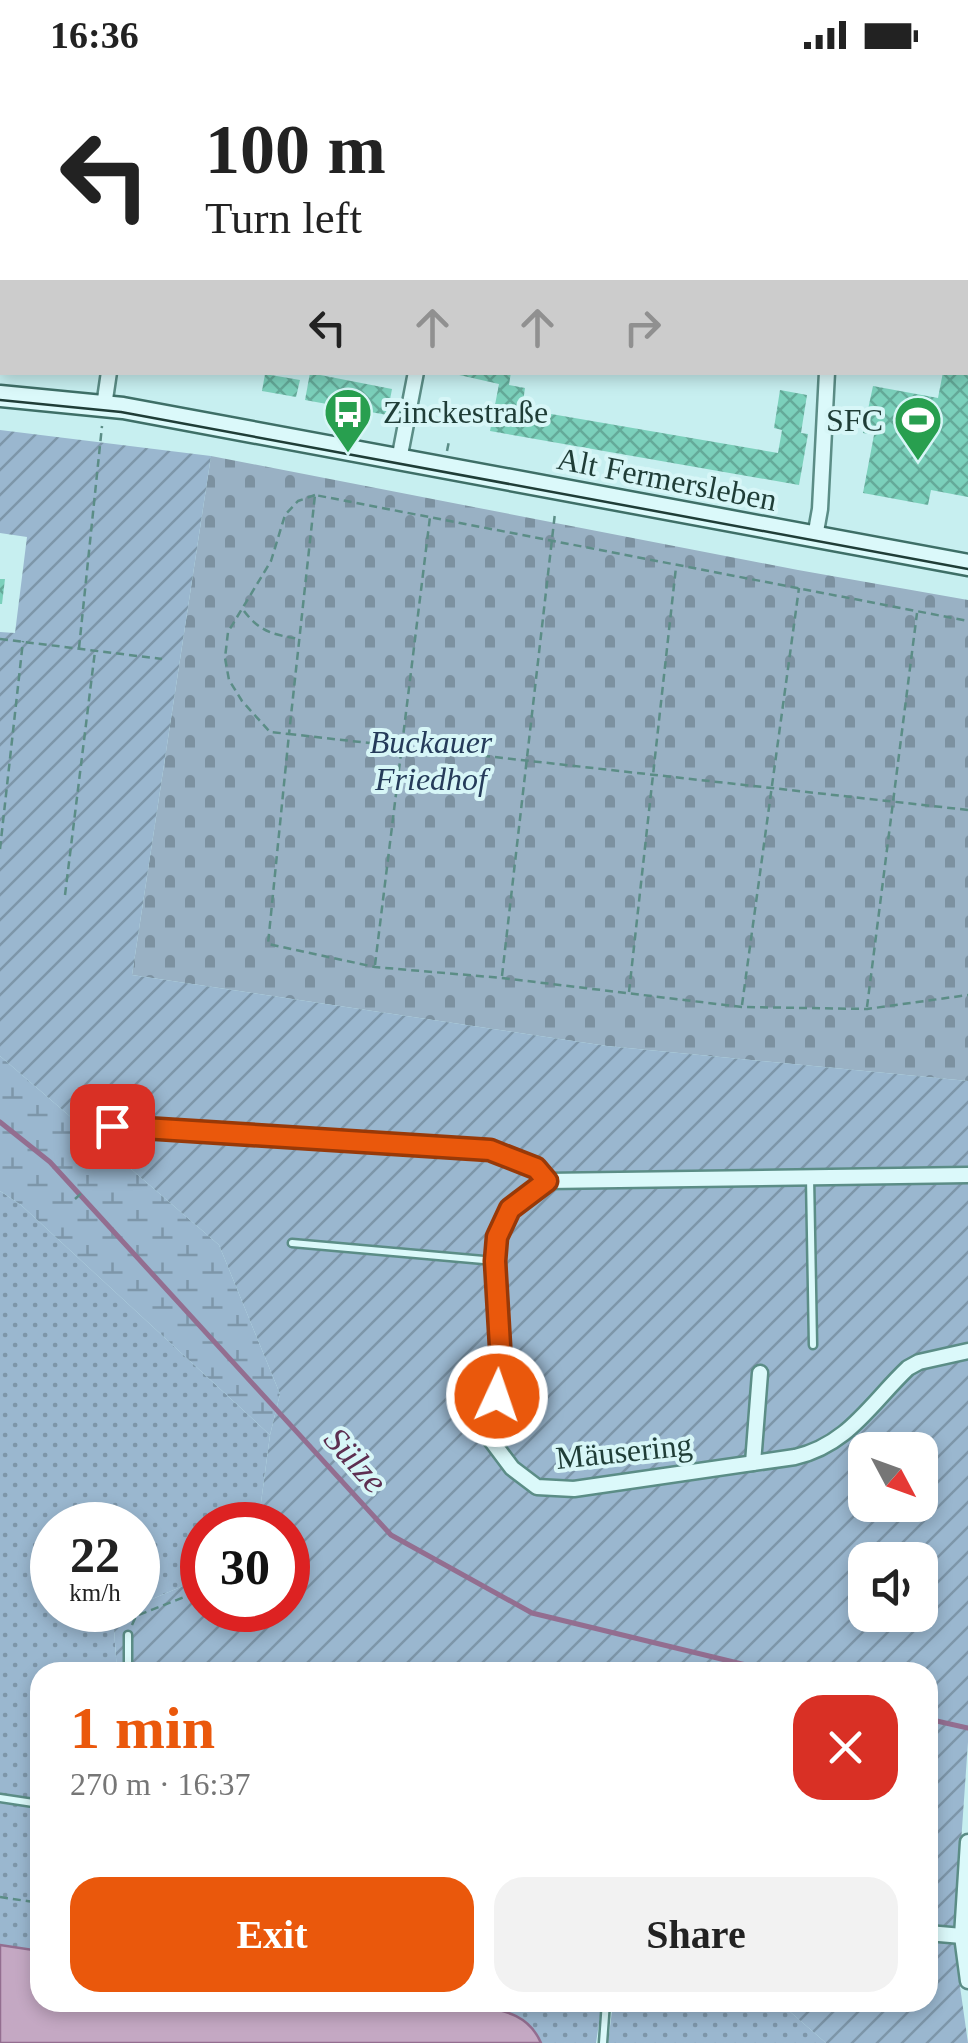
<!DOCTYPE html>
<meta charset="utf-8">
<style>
body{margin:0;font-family:Georgia,serif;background:#f2f2f2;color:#222;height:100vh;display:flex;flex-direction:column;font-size:38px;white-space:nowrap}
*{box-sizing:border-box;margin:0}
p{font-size:32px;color:#767676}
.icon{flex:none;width:55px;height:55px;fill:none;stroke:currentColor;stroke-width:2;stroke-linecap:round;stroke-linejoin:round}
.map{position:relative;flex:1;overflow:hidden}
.drawer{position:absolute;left:30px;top:1592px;width:908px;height:350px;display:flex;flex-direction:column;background:#fff;border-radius:30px;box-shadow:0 5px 15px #0003}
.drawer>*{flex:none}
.top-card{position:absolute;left:0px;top:0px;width:970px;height:305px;box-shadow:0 5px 15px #0003;background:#fff;color:#222;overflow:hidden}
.needle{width:65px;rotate:131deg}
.buttons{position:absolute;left:848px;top:1362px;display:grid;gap:20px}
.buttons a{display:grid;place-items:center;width:90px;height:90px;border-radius:20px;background:#fff;box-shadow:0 5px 15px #0003;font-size:50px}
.speed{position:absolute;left:30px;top:1432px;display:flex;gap:20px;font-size:50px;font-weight:700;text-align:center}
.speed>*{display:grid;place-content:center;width:130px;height:130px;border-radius:50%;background:#fff;box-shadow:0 5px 15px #0003;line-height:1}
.speed small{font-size:25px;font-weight:400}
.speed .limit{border:15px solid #d22;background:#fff;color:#111}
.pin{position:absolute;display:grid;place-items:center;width:85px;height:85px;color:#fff;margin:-42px;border-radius:20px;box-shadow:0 5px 15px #0006}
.me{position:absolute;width:110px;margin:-55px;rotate:3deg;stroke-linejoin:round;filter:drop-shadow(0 0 8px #0008)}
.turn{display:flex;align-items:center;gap:35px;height:210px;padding:0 40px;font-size:45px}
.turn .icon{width:130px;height:130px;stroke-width:2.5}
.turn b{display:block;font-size:70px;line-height:85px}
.lanes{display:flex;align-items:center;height:95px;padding:0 40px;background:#0003;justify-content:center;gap:50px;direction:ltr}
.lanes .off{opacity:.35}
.round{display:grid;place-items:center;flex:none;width:105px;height:105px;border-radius:30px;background:#f2f2f2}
.summary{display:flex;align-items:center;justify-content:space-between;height:170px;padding:0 40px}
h1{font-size:60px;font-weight:700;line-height:75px;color:#ea580c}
.cta{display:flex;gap:20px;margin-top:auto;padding:20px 40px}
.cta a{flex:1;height:115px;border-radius:30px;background:#ea580c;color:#fff;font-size:40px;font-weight:700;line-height:115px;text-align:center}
.cta a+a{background:#f2f2f2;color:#222}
.status{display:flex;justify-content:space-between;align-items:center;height:70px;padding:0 50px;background:#fff;direction:ltr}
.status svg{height:28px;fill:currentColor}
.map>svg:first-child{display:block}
</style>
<div class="status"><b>16:36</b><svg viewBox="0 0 49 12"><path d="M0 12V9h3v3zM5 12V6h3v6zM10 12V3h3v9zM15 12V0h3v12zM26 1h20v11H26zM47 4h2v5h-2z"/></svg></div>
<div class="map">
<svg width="968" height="1973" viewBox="0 0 968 1973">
<defs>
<pattern id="grass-dots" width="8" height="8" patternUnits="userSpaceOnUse" patternTransform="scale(2.5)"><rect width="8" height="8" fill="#9ab7cf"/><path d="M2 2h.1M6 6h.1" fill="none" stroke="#7d96a9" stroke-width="1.8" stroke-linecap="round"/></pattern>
<pattern id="wetland-marsh" width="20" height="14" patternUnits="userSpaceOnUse" patternTransform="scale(2.5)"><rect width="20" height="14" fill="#9ab7cf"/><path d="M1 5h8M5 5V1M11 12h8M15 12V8" fill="none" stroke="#7d96a9"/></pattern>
<pattern id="cemetery-stones" width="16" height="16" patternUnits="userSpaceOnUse" patternTransform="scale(2.5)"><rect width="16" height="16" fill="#99b1c4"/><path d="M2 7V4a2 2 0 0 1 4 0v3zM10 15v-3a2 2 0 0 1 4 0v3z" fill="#7c91a0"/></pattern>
<pattern id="garden-furrows" width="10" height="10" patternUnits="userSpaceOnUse" patternTransform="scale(2.5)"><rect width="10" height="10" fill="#9ab7cf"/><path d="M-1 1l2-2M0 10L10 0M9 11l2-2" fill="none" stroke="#7d96a9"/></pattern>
<pattern id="building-cross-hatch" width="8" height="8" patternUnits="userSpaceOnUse" patternTransform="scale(2.5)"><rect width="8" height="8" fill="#7bd0bb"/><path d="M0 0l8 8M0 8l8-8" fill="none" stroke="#64aa99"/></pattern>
</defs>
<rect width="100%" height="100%" fill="#c7eff0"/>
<g fill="url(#grass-dots)">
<path d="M0,1121L21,1135L270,1365L258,1455H202V1508L138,1535V1455H52V1540H124L113,1545L117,1602H40V1881L0,1875Z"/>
<path d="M469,1933H602L596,1973H541C528,1942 499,1940 469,1933Z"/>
<path d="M613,1933H780L826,1973H608Z"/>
</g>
<path fill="url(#wetland-marsh)" d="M0,986L219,1175L280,1324L270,1365L21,1135L0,1121Z"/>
<path fill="url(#cemetery-stones)" d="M211,386L798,500L968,530V1011L607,976L132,905Z"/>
<path fill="url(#garden-furrows)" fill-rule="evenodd" d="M0,360L211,386L132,905L607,976L968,1011V1672L954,1874L968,1973H826L780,1933L928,1932V1602H117L113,1544L138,1540V1535L202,1508V1540H288V1455H258L270,1365L280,1324L219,1175L0,986V562L15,563L27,467L0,463ZM865,1380H920V1435H865ZM865,1490H920V1545H865Z"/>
<path fill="#c4a8c3" stroke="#936e90" stroke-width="2.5" d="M0,1875L40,1881V1932L469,1933C499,1940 528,1942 541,1973H0Z"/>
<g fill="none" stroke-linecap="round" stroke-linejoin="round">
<g stroke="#936e90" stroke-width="5">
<path d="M0,1052L50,1092L391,1465L532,1543L775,1602"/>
<path d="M928,1649L968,1658"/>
</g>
</g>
<g fill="url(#building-cross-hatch)">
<path d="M446,302H511L509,315L525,318L522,339L778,383L782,360L774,358L780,320L807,325L801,363L808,364L799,415L490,361L499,314Z"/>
<path d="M943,302H968V427L931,420L928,435L863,423L874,365L863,363L873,316L938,328Z"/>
<path d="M310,303L392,319L387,345L305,330Z"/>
<path d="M265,304L300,310L296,327L262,321Z"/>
<path d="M0,509H5L2,534H0Z"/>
</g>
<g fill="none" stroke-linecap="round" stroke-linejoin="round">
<g stroke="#5b8d86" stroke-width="11">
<g id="lane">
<path d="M112,1056L490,1080L536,1098L546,1110"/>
<path d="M810,1107L813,1275"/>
<path d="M292,1173L495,1191"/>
<path d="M128,1565V1602"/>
<path d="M0,1728L40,1734"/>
<path d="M603,1973L606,1932"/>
</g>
</g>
<g stroke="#5b8d86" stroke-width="19">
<g id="street">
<path d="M480,0L493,2"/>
<path d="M205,2L206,0"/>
<path d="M885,2V0"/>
<path d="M0,111H2"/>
<path d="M104,336L109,302"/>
<path d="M399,390L416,302"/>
<path d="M815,467L820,439L827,302"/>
<path d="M968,1105L547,1111L510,1139L497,1167L501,1293L491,1370L512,1398L537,1417L574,1419L795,1387C848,1375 871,1333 908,1298L919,1292L968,1281"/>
<path d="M753,1393L760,1303"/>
<path d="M968,1772L962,1866L968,1911"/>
<path d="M928,1863L962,1866"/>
</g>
</g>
<g stroke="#3e6f67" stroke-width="25">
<path id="secondary" d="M0,326L123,338L968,495"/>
</g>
<g stroke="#5b8d86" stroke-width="2.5" stroke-dasharray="8 5" stroke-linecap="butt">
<path d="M10,2V0"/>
<path d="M93,2V0"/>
<path d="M138,2L139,0"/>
<path d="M0,52L2,53"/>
<path d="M447,381L449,371"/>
<path d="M315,425L298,431L285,445L271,491L228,562L225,588L229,610L242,631L270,662L289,664L315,425L968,551"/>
<path d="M244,541C260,562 274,565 300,569"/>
<path d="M0,569L162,589"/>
<path d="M79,578L102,356"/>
<path d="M968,740L289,664L268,874L375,897L502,908L742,937L867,939L968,925"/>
<path d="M0,779L23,571"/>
<path d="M65,825L95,581"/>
<path d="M375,895L430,447"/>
<path d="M502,906L555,443"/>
<path d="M629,922L676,497"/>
<path d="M742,935L799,518"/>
<path d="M867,937L917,543"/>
<path d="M75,1129L84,1121"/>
<path d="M132,1555L136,1546L202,1520"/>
<path d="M0,1827L40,1833"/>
<path d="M567,1932L594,1940"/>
</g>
<use href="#lane" stroke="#dbf9fa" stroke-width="6"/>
<use href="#street" stroke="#dbf9fa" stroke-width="14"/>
<use href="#secondary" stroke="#dbf9fa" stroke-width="20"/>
<path stroke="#1f3d37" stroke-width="2.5" d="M0,330L121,342L968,499"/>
</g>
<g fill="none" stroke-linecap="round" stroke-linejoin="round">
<g stroke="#983908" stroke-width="25">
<path id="route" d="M112,1056L490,1080L536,1098L547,1111L510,1139L497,1167L495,1191L501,1293L497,1326"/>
</g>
<use href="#route" stroke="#ea580c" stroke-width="18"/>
</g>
<defs>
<g id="bus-pin" transform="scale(2.5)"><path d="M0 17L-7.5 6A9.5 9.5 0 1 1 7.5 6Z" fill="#289f4f" stroke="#d7f6f7"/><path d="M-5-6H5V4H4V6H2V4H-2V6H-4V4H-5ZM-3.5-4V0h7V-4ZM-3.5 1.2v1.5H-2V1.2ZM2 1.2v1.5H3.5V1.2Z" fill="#fff"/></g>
<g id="stadium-pin" transform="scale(2.5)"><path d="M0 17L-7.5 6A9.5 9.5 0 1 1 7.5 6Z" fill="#289f4f" stroke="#d7f6f7"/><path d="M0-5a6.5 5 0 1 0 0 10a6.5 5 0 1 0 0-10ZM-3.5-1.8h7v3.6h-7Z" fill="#fff"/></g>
</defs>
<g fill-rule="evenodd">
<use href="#bus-pin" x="348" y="342"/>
<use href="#stadium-pin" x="918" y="350"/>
</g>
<g text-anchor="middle" stroke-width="8" stroke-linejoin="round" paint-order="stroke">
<g font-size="32" fill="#1f3d37" stroke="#d7f6f7" text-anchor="start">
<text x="383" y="353">Zinckestraße</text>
<text x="883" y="361" text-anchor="end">SFC</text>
</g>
<g font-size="32" fill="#1f3d37" stroke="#d7f6f7">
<text transform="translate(667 409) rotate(11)" y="11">Alt Fermersleben</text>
<text transform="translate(624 1381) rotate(-6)" y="11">Mäusering</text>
</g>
<g font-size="32" font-style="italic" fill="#253b5a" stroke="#d7f6f7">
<text x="431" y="683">Buckauer<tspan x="431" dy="37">Friedhof</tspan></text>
</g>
<g font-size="35" font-style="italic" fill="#5d2e50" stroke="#d7f6f7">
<text transform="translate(356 1390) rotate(48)" y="12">Sülze</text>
</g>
</g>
</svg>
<div class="buttons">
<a><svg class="needle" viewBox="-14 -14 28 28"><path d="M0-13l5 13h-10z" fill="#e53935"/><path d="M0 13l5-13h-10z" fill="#767676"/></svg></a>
<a><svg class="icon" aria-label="sound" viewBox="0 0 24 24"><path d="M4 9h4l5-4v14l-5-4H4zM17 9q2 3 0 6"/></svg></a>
</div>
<div class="speed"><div>22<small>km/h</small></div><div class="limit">30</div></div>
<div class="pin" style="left:112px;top:1056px;background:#d93025"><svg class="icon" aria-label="arrive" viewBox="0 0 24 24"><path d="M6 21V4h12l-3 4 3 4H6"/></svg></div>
<svg class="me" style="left:497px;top:1326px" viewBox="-20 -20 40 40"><circle r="17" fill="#ea580c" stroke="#fff" stroke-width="3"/><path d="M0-11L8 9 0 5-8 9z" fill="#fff"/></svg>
<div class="top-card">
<div class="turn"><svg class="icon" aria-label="left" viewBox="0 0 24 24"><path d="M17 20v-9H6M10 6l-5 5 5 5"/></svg><div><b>100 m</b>Turn left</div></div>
<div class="lanes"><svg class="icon" aria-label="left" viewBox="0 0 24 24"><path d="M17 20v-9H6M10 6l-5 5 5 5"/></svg><svg class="icon off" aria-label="ahead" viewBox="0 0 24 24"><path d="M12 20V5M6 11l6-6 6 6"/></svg><svg class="icon off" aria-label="ahead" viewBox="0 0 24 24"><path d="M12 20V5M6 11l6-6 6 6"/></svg><svg class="icon off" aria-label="right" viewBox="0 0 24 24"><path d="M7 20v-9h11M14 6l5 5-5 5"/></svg></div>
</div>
<section class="drawer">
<div class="summary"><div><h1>1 min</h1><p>270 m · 16:37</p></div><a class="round" style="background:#d93025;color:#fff"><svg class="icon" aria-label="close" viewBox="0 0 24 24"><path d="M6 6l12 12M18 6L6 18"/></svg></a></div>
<div class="cta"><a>Exit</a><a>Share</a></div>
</section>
</div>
